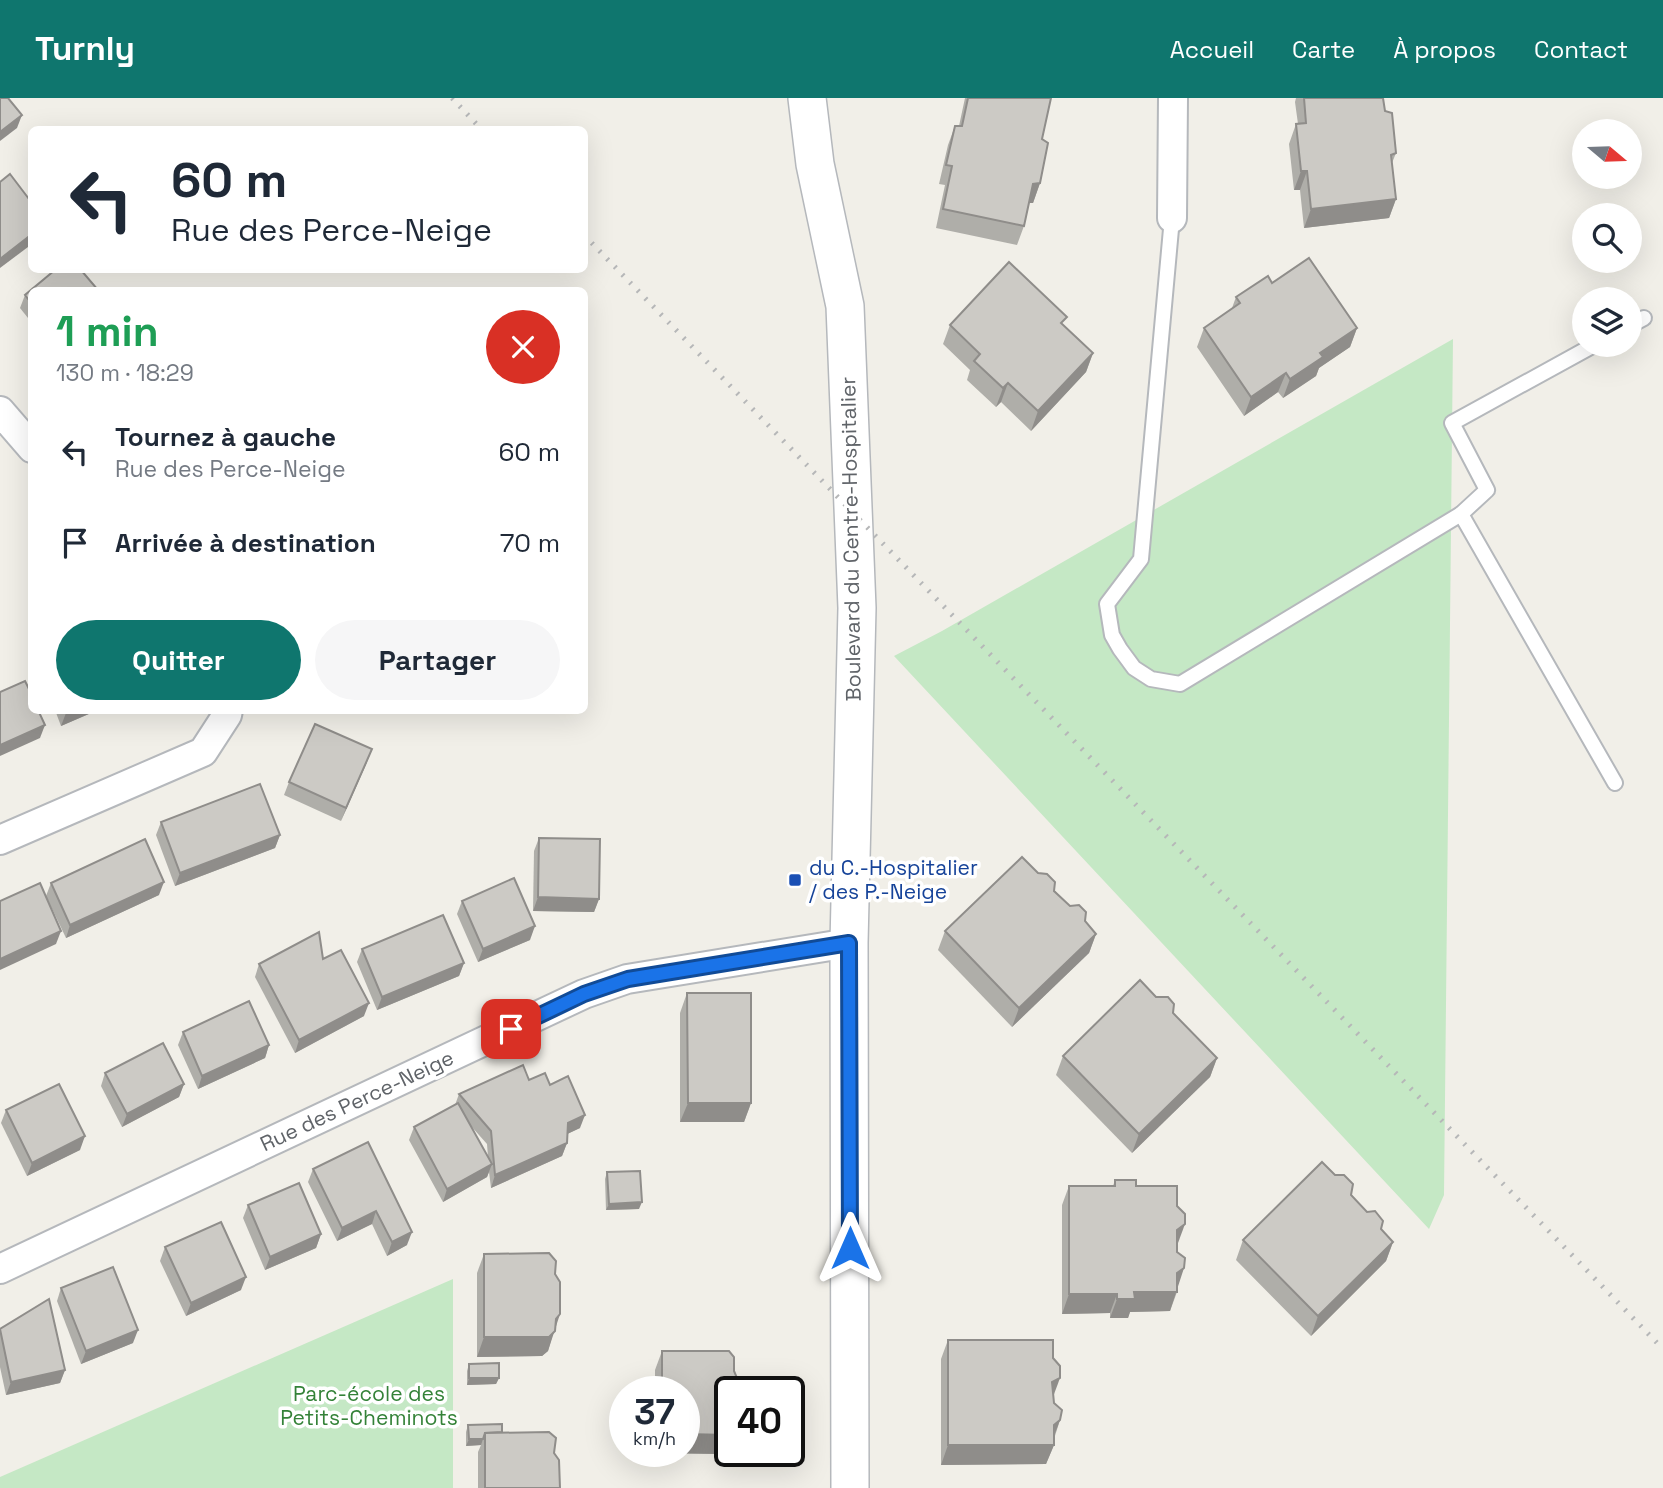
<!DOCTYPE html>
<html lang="fr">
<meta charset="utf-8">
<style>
body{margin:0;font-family:"Space Grotesk",sans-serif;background:#f6f6f7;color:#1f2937;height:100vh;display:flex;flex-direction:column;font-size:26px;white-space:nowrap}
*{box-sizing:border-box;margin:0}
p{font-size:23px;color:#747a83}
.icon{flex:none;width:38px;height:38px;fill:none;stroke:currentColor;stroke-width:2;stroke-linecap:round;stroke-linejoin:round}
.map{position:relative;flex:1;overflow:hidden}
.panel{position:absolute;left:28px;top:189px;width:560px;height:427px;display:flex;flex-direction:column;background:#fff;border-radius:10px;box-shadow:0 7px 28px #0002}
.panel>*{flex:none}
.guide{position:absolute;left:28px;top:28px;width:560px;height:147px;border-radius:10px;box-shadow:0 7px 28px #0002;background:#fff;color:#1f2937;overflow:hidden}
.needle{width:46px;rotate:109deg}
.fabs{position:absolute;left:1572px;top:21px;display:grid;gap:14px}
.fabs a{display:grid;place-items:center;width:70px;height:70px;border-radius:50%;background:#fff;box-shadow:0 7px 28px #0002;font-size:35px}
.speed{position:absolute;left:609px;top:1278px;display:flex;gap:14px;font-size:35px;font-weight:700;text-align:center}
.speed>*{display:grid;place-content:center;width:91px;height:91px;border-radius:50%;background:#fff;box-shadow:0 7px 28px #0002;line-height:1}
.speed small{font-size:18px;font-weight:400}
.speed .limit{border:4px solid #111;border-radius:10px;background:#fff;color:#111}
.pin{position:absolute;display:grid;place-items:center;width:60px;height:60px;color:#fff;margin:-30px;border-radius:14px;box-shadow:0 4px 10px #0006}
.me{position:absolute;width:77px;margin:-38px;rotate:0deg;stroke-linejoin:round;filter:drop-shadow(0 0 5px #0008)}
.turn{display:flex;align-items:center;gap:24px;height:147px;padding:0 28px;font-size:32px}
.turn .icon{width:91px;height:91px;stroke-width:2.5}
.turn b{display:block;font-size:49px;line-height:60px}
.round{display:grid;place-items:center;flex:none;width:74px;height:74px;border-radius:37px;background:#f6f6f7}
.head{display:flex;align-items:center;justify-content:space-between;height:119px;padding:0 28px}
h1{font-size:42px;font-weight:600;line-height:52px;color:#1e9e55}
.action{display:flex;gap:14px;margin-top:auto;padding:14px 28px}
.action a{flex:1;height:80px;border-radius:42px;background:#0f766e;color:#fff;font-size:28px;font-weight:600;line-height:80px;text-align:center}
.action a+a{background:#f6f6f7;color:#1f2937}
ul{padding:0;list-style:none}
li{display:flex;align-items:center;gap:21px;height:91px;padding:0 28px}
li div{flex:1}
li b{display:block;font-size:26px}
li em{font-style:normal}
header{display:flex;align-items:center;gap:42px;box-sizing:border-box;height:98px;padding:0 35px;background:#0f766e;color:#fff}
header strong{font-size:33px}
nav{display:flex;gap:38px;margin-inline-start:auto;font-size:24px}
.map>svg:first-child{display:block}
</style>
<header>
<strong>Turnly</strong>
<nav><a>Accueil</a><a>Carte</a><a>À propos</a><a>Contact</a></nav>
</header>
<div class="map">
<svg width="1663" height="1390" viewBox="0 0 1663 1390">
<rect width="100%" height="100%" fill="#f1efe8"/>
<g fill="#c5e8c5">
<path d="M1453,241L1444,1097L1429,1131L894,558L942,533Z"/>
<path d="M453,1181V1390H0V1379Z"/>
</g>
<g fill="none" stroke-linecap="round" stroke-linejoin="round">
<g stroke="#b5b8bc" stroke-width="18">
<g id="service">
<path d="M1172,120L1141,461L1107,506L1112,537L1120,551L1134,570L1151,581L1180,586L1461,416L1615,685"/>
<path d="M1629,228L1644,220"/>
<path d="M1461,416L1487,392L1452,325L1594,247"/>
</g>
</g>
<g stroke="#b5b8bc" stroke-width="32">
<g id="minor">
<path d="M1172,120L1173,0"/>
<path d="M0,313L32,350"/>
<path d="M0,742L203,654L227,617L228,612"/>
<path d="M0,1171L584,896L627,881L849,845"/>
</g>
</g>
<g stroke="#b5b8bc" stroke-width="40">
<path id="tertiary" d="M807,0L815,66L845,208L857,510L849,845L850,1390"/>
</g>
<use href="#service" stroke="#fff" stroke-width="14"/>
<use href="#minor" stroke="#fff" stroke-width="28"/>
<use href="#tertiary" stroke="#fff" stroke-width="37"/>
<g stroke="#b6b7b8" stroke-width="5" stroke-dasharray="2 9" stroke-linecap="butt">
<path d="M452,0L482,32"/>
<path d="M584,137L1663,1251"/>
</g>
</g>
<g fill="#afaea9" fill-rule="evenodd">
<path d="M965,0H1051L1042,41L1040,85L1033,105H1029L1024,128L1017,147L936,130L945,87L939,86L948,47L955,28H959Z"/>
<path d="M1296,0H1383L1385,13L1396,55L1392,65L1396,101L1389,120L1304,130L1300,92H1294L1289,46L1296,26H1298L1295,4Z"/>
<path d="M1272,185L1357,230L1350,249L1319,270L1316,278L1283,300L1278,294L1244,318L1197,249L1204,230L1232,210L1236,199Z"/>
<path d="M32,192V225L20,210L25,197Z"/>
<path d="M950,227H1064L1093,255L1086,274L1031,333L1001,304L996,309L967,282L970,272L943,246Z"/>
<path d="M55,612H98L61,628Z"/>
<path d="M367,664L341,723L284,697L289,684Z"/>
<path d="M161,724L280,737L275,750L175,788L156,737Z"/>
<path d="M539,740L599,801L594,814L533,813L534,753Z"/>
<path d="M1038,775L1096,836L1089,855L1012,929L938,852L945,833Z"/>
<path d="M51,785L159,797L66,840L46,798Z"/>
<path d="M462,803L530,842L478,864L457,816Z"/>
<path d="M362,851L464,865L459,878L377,912L357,864Z"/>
<path d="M323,861L364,918L295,955L255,879L259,866Z"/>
<path d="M687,895L751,1005L744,1024H680V915Z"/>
<path d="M1173,915L1217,960L1210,979L1132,1055L1056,977L1063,958Z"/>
<path d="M183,934L269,947L265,960L198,991L178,947Z"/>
<path d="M105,975L184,986L179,999L122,1029L101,988Z"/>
<path d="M529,982L550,987L580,1030L567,1036V1045L562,1058L491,1090L489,1074L487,1079L443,1104L409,1042L414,1029L455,1007L459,996ZM471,1028L487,1046L488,1059Z"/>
<path d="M6,1012L80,1052L27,1078L1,1025Z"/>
<path d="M368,1044L407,1147L387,1158L372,1126L337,1143L308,1084L313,1071Z"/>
<path d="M607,1074L639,1111L606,1112L605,1081Z"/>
<path d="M1335,1077L1381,1131L1393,1144L1386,1163L1311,1238L1236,1162L1243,1142Z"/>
<path d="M1115,1082L1136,1088L1178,1145L1177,1147V1194L1170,1213L1130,1214L1128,1220H1110V1215L1062,1216V1107L1069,1088H1113Z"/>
<path d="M248,1107L321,1136L316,1150L265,1172L243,1120Z"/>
<path d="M165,1149L241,1192L186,1218L160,1163Z"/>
<path d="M484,1156L555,1176V1228L548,1253L542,1258L477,1259V1175Z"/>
<path d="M61,1190L133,1245L81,1266L57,1203Z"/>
<path d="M0,1231L65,1272L60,1285L6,1297L0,1269Z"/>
<path d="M948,1242L1053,1299L1054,1305L1060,1322L1054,1341V1347L1046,1366L941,1367V1261Z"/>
<path d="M662,1253L727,1349L722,1356L655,1355V1353H684V1293H655V1272Z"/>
<path d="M469,1266L499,1280L496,1286L467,1287V1273Z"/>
<path d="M468,1327L502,1334L554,1355L560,1390H478V1354L481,1347L466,1348V1334Z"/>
</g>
<g fill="#8f8d8a">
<path d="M22,17L17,30L0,43V34Z"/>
<path d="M1301,73H1307L1300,92H1294Z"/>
<path d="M1040,85L1033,105H1026L1033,86Z"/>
<path d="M1396,101L1389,120L1304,130L1311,111Z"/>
<path d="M32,136V146L0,170V161Z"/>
<path d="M1357,230L1350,249L1319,270L1316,278L1283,300L1290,281L1320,255Z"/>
<path d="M1093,255L1086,274L1031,333L1038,313Z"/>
<path d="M1286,275L1278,294L1244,318L1251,299Z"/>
<path d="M1008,285L1001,304L996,309L1003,290Z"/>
<path d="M71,612H98L61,628L66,615Z"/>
<path d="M45,627L40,640L0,658V647Z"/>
<path d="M372,651L367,664L341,723L346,710Z"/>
<path d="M280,737L275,750L175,788L180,775Z"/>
<path d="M164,784L159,797L66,840L70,827Z"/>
<path d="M538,799L599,801L594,814L533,813Z"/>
<path d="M535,828L530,842L478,864L483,851Z"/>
<path d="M61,833L56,846L0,872V861Z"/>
<path d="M1096,836L1089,855L1012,929L1019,910Z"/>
<path d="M464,865L459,878L377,912L382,899Z"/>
<path d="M369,905L364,918L295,955L299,942Z"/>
<path d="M269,947L265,960L198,991L202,978Z"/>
<path d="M1217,960L1210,979L1132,1055L1139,1036Z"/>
<path d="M184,986L179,999L122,1029L127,1016Z"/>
<path d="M688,1005H751L744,1024H680Z"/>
<path d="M585,1017L580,1030L563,1038L568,1025Z"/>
<path d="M85,1038L80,1052L27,1078L32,1065Z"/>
<path d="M567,1045L562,1058L491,1090L495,1077Z"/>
<path d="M492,1066L487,1079L443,1104L447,1091Z"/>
<path d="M642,1104L639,1111L606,1112L609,1106Z"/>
<path d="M376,1113L372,1126L337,1143L342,1130Z"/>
<path d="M1185,1126L1178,1145L1170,1152L1177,1132Z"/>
<path d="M412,1134L407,1147L387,1158L392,1144Z"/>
<path d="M321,1136L316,1150L265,1172L270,1159Z"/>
<path d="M1393,1144L1386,1163L1311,1238L1318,1218Z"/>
<path d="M1184,1170L1170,1213L1130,1214L1128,1220H1110L1117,1201L1177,1175Z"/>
<path d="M246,1179L241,1192L186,1218L191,1205Z"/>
<path d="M1069,1196H1117L1110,1215L1062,1216Z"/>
<path d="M560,1216L548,1253L542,1258L477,1259L484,1239L556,1221Z"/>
<path d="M138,1232L133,1245L81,1266L86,1253Z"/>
<path d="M65,1272L60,1285L6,1297L11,1284Z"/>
<path d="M469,1280H499L496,1286L467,1287Z"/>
<path d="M1060,1280L1053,1299L1052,1284Z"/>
<path d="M1060,1322L1053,1341L1054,1327Z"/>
<path d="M730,1335V1340L727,1349L722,1356L655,1355L656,1353H684V1336Z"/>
<path d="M469,1341H483L481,1347L466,1348Z"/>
<path d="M948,1347H1054L1046,1366L941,1367Z"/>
</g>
<g fill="#cccac5" stroke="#8f8d8a" stroke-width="2">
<path d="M0,0H8L22,17L0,34Z"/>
<path d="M968,0H1051L1042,41L1048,45L1040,85L1033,86L1024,128L943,111L952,68L946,67L955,28H962Z"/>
<path d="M1304,0H1383L1385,13L1392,15L1396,55L1391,57L1396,101L1311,111L1307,73H1301L1296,26L1306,25Z"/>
<path d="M10,76L32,105V136L0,161V84Z"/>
<path d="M1309,160L1357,230L1320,255L1323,259L1290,281L1286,275L1251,299L1204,230L1240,205L1236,199L1268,178L1272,185Z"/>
<path d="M1009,164L1067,219L1061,225L1093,255L1038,313L1008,285L1003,290L974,263L980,256L950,227Z"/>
<path d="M55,172H81L98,192H32V206L25,197Z"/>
<path d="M25,583L32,597V612H38L45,627L0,647V594Z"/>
<path d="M315,626L372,651L346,710L289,684Z"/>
<path d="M260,686L280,737L180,775L161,724Z"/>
<path d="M539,740L600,741L599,801L538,799Z"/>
<path d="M145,741L164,784L70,827L51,785Z"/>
<path d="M1022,759L1038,775L1047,776L1055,784L1054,793L1070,808L1079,807L1086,814L1085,823L1096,836L1019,910L945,833Z"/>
<path d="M514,780L535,828L483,851L462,803Z"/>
<path d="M40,785L61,833L0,861V803Z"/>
<path d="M443,817L464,865L382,899L362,851Z"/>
<path d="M319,834L323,861L341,852L369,905L299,942L259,866Z"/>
<path d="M1140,882L1156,899H1168L1174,906L1173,915L1217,960L1139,1036L1063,958Z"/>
<path d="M687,895H751V1005H688Z"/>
<path d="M249,903L269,947L202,978L183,934Z"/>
<path d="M163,945L184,986L127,1016L105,975Z"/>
<path d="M523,967L529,982L545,975L550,987L568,978L585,1017L568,1025L567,1045L495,1077L491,1033L459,996Z"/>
<path d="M59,986L85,1038L32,1065L6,1012Z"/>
<path d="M458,1005L492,1066L447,1091L414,1029Z"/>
<path d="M368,1044L412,1134L392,1144L376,1113L342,1130L313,1071Z"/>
<path d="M1322,1064L1335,1077H1344L1353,1086L1351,1097L1367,1114L1375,1113L1383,1123L1381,1131L1393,1144L1318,1218L1243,1142Z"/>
<path d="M640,1073L642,1104L609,1106L607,1074Z"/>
<path d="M1115,1082H1136V1088H1177V1108L1185,1116V1126L1177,1132V1154L1185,1160L1184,1170L1177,1175V1194H1134L1135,1201H1117V1196H1069V1088H1115Z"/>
<path d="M299,1085L321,1136L270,1159L248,1107Z"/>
<path d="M221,1124L246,1179L191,1205L165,1149Z"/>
<path d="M549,1155L556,1163L555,1176L560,1184V1216L556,1221L555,1233L549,1239H484V1156Z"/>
<path d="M113,1169L138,1232L86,1253L61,1190Z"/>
<path d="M49,1201L65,1272L11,1284L0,1231Z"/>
<path d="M948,1242H1053V1260L1060,1268V1280L1052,1284L1054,1305L1062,1312L1060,1322L1054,1327V1347H948Z"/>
<path d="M662,1253H729L734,1259V1273L737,1280L738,1293H730L729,1337L684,1336V1293H662Z"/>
<path d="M499,1265V1280H469V1266Z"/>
<path d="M502,1326V1334L485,1335L483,1341H469L468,1327Z"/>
<path d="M549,1334L556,1340L554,1355L559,1362L560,1390H485V1335Z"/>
</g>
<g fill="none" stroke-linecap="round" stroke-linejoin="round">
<g stroke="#114b97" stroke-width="18">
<path id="route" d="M511,931L584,896L628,881L849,845L850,1150"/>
</g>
<use href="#route" stroke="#1a73e8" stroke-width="12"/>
</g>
<rect fill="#1a4fb4" stroke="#fff" stroke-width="2.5" x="788" y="775" width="14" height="14" rx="3.5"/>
<g text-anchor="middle" stroke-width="7" stroke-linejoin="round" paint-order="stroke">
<g font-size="21" fill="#5f6368" stroke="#fff">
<text transform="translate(851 441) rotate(-91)" y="7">Boulevard du Centre-Hospitalier</text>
<text transform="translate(357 1003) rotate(-25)" y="7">Rue des Perce-Neige</text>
</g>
<g font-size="21" fill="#164399" stroke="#fff" text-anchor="start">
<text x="809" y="777">du C.-Hospitalier<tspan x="809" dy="24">/ des P.-Neige</tspan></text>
</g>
<g font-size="21" fill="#348238" stroke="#fff">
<text x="369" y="1303">Parc-école des<tspan x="369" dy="24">Petits-Cheminots</tspan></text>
</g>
</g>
</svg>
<div class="fabs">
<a><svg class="needle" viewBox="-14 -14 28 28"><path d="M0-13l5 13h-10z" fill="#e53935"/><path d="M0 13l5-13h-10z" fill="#747a83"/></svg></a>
<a><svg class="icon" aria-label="search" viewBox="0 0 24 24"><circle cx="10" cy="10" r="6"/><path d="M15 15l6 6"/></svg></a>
<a><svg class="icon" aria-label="layers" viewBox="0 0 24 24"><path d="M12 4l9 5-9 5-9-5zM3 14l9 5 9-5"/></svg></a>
</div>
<div class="speed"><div>37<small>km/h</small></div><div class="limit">40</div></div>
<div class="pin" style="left:511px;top:931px;background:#d93025"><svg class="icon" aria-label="arrive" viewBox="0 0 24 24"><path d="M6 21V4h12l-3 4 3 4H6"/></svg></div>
<svg class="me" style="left:850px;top:1150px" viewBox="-20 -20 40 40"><path d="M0-17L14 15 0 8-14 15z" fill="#1a73e8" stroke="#fff" stroke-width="4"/></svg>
<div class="guide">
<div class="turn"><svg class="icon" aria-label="left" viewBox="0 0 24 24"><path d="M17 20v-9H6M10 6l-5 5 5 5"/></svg><div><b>60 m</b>Rue des Perce-Neige</div></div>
</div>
<section class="panel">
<div class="head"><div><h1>1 min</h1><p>130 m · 18:29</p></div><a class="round" style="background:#d93025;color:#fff"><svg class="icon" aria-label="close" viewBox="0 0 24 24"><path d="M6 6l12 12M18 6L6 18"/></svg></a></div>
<ul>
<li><svg class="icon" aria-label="left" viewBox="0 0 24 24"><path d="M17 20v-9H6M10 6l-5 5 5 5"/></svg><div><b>Tournez à gauche</b><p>Rue des Perce-Neige</p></div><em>60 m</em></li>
<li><svg class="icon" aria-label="arrive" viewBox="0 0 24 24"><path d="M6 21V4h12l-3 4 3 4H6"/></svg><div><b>Arrivée à destination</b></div><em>70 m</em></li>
</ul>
<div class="action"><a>Quitter</a><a>Partager</a></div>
</section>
</div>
